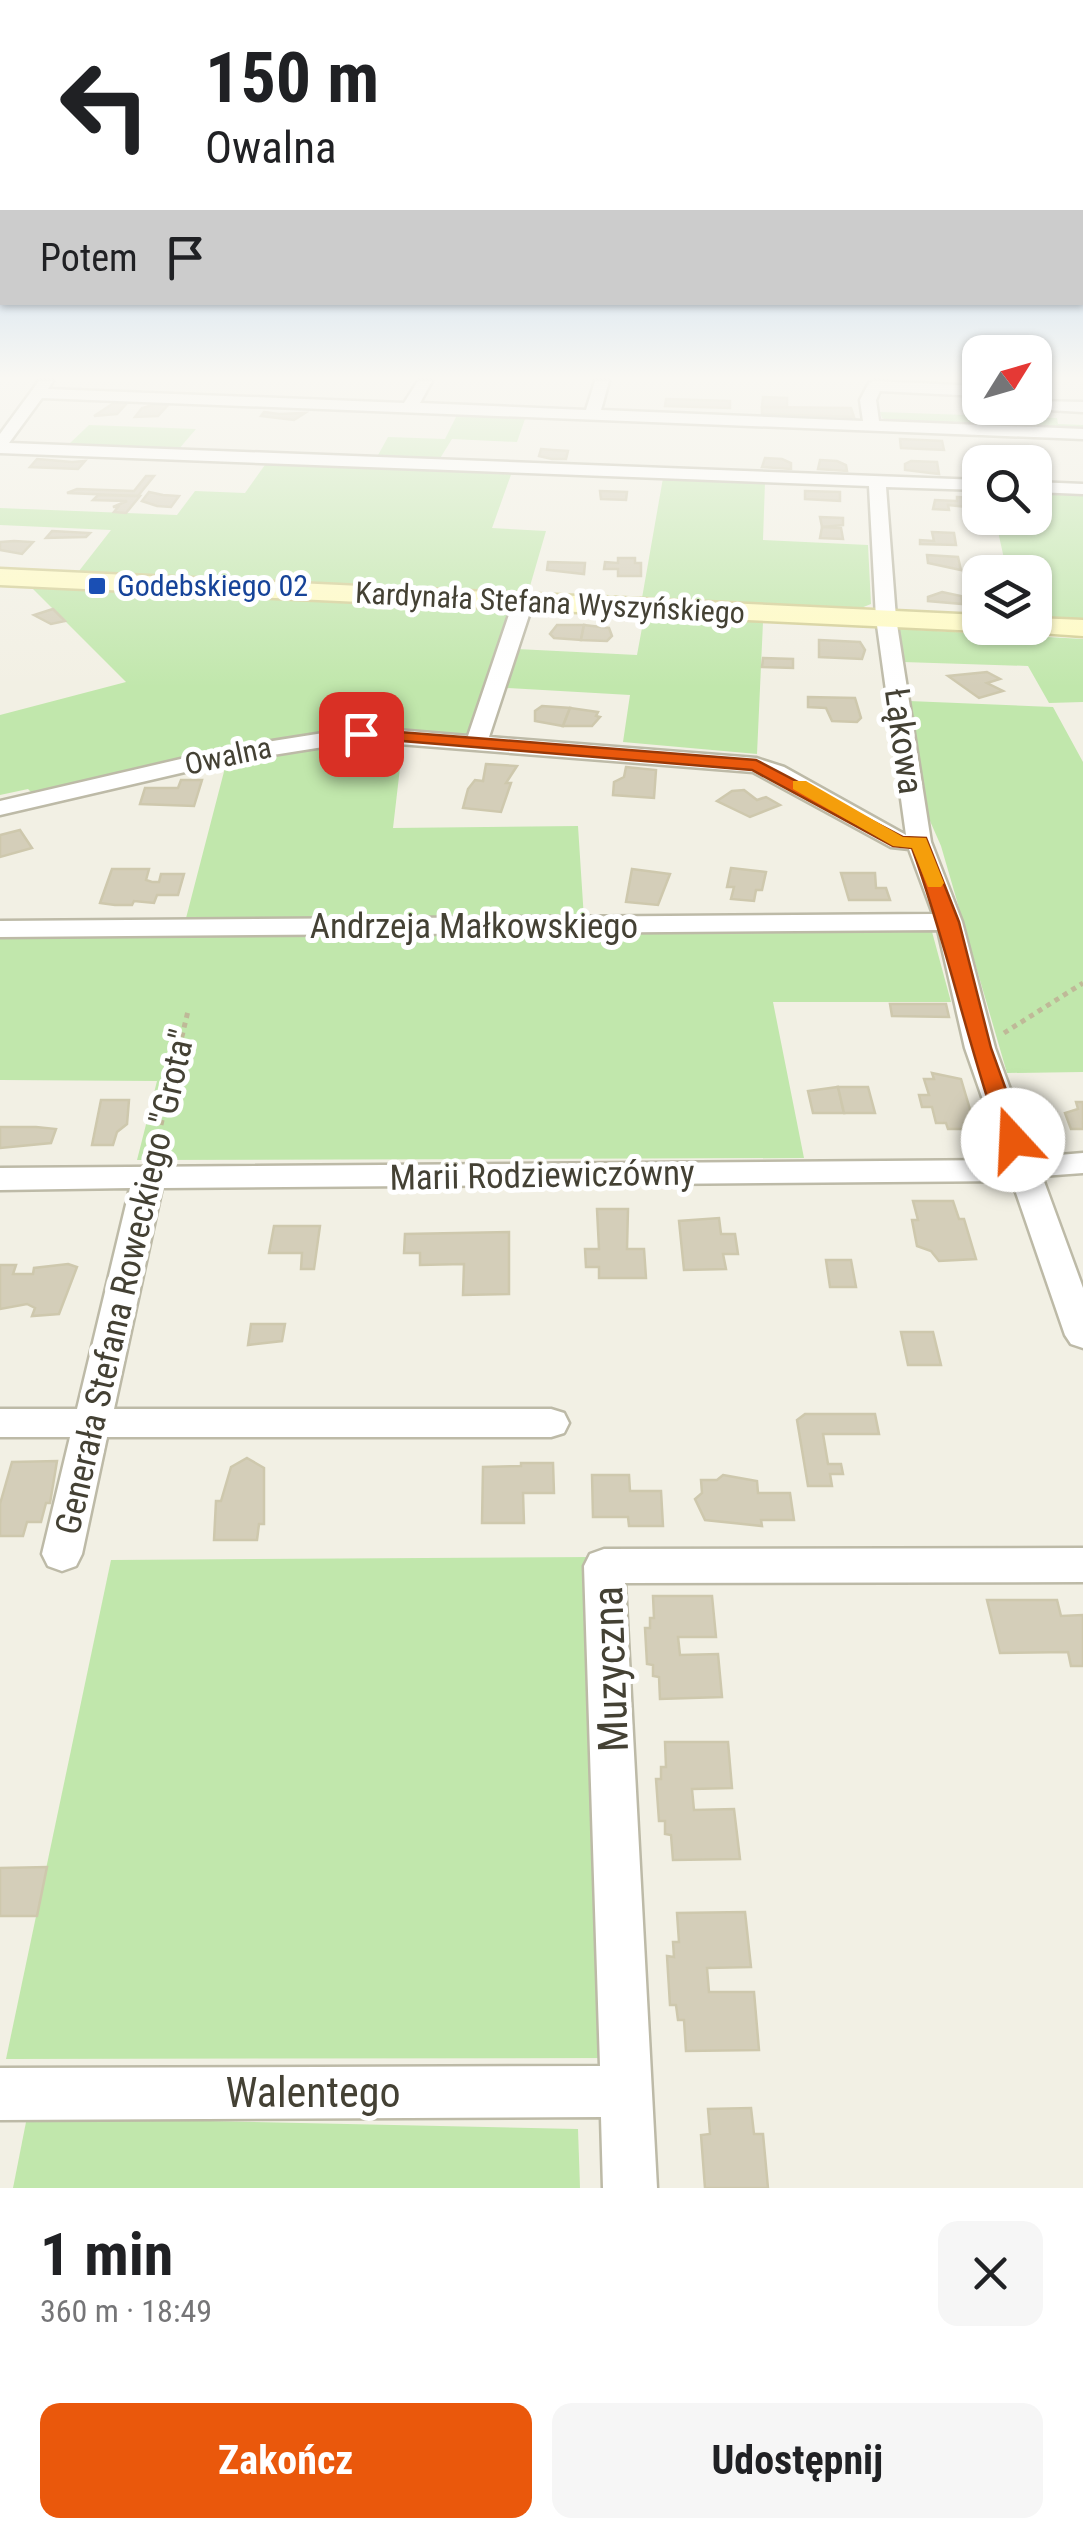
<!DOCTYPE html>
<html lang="pl">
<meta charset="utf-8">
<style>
body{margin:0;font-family:"Roboto Condensed",sans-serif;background:#f6f6f6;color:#202124;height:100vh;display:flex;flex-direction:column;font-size:38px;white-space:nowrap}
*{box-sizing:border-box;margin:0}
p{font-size:32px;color:#757577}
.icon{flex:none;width:55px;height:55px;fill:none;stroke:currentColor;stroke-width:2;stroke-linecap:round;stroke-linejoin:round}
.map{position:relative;height:2188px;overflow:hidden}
.panel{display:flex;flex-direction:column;background:#fff;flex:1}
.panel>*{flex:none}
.top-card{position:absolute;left:0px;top:0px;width:1085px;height:305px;box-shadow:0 2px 8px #0004;background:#fff;color:#202124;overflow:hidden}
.needle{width:65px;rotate:53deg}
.buttons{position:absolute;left:962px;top:335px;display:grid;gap:20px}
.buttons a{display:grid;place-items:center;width:90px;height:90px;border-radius:20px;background:#fff;box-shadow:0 2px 8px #0004;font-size:50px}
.pin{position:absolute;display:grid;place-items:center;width:85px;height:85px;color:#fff;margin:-42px;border-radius:20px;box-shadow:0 5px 15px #0006}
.me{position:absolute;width:110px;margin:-55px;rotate:340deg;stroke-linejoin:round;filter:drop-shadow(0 0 8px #0008)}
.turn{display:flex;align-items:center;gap:35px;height:210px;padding:0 40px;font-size:45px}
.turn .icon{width:130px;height:130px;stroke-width:2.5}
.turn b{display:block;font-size:70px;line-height:85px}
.then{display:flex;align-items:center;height:95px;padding:0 40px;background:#0003;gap:20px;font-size:38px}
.round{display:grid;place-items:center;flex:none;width:105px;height:105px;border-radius:20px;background:#f6f6f6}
.headline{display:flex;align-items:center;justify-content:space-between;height:170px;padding:0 40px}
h1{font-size:60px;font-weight:700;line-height:75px}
.action{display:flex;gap:20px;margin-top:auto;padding:20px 40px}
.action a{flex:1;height:115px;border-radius:20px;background:#ea580c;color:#fff;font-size:40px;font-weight:700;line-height:115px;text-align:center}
.action a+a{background:#f6f6f6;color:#202124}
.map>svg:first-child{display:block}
</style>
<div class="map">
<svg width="1083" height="2188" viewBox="0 0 1083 2188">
<rect width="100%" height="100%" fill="#f2f0e4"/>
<g fill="#c1e7ac">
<path d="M880,412L1057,418L1058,424L1083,425V432L899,425L882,418Z"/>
<path d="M458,413L526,416L517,442L452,439L439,460L377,457L388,437L445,439Z"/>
<path d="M89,425L196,429L178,450L68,445Z"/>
<path d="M267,462L512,472L492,528L546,531L528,593L79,571L111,530L0,525V508L177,515L195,491L245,493Z"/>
<path d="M663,478L765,482L763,540L868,545L871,604L861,608L642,598Z"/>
<path d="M1035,493L1083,495V619L1035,616V572H1007L995,518H1035Z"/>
<path d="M28,584L512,611L472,735L376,728L324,731L35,796L28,789L0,795V715L126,682Z"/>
<path d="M644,617L763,622L757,754L623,742L630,695L506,688L517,649L637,655Z"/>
<path d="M899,629L1083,639V702L1049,703L1028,666L903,662Z"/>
<path d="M909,701L1053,707L1083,762V1072L1007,1073L941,846L923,805Z"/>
<path d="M370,739L403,742L393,828L578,826L584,919L185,922L227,760Z"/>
<path d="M931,928L951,1002H773L804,1158L137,1160L157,1081L0,1080V938Z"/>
<path d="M593,1557L612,2058L6,2059L111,1560Z"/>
<path d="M27,2117L578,2129L580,2188H13Z"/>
</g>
<g fill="#d4ceb9" stroke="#cec8ad" stroke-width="2.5">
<path d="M763,397L787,398V408L762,407Z"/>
<path d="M666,399L730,401V408L665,406Z"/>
<path d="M114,403H127L117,414L94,416Z"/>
<path d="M156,404L168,405L158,416L135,417L142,408Z"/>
<path d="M762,407L851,408L854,417L762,414Z"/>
<path d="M264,412L279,414L305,413L294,420L261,416Z"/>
<path d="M900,439L942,441L944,450L901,448Z"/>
<path d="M541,449L553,450L568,451L566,459H552L539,456Z"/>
<path d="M765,458L782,459L791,463V469L762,467Z"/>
<path d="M37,459L72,462L85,461L78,469L30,467Z"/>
<path d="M820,460L837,461L846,465L847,471L818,469Z"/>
<path d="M911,461L937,462L939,474L905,470V464Z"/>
<path d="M146,476H154L138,496L67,493L77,489L134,491Z"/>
<path d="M600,491L627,492L626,500L601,499Z"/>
<path d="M805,491L840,492V501L805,499Z"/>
<path d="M149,492L163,495L179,496L171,507L157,506L142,501Z"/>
<path d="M98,495L131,496H140L126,513L114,512L118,507H113L127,501L93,500Z"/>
<path d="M957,497L975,498L977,508L948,505L949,510L933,509L935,500L957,501Z"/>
<path d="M820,517L843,518V525L822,527Z"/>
<path d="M822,527L841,528L843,539L820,538Z"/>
<path d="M52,531L90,533L86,537L46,538Z"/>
<path d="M932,532L954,533L956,545L920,544V540L934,541Z"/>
<path d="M0,542L14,541L33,542L22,554L0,550Z"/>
<path d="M927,555L958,557L961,570L928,563Z"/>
<path d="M618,558H635V563H641V576H618V569H604L605,562L618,563Z"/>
<path d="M548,562L585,563L584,574L547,570Z"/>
<path d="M942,592L961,596L963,604L928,601V597Z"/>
<path d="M53,609L65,621L51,624L34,615Z"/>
<path d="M557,625H584L581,640L554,638L550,634Z"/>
<path d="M584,625L609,628L612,636L607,641L581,640Z"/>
<path d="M819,640L860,642L865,650L862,659L819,657Z"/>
<path d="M763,658L793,659V668L762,667Z"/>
<path d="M987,672L1000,679L987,683L1003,691L979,698L948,676Z"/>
<path d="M808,697L855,698L861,718L857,722L832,721L826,708L808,707Z"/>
<path d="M542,706L570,708L563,726L535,721V711Z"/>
<path d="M570,708L598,712L596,716L600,717L592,726H563Z"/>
<path d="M486,764L517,766L506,783H511L501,812L463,808L468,789L475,780L483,781Z"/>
<path d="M626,767L656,770L654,798L613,795L614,782L624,777Z"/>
<path d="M181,780H202L194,806L140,804L145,788H178Z"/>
<path d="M744,790L757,800L766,797L780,805L750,817L717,801L732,791Z"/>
<path d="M20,830L32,848L0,857V835Z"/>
<path d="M731,868L766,872L762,890H756L754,901L731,899L734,887H727Z"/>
<path d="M112,869H149L146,880L152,882H159L161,874H184L178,895H157L154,903L134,901L132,905H115L100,903Z"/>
<path d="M632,869L670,874L658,905L626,902Z"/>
<path d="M841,873H875L876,888H886L890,900H849Z"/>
<path d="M890,1004H946L949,1017L892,1016Z"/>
<path d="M932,1073L961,1079L974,1123H964L966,1129H948L946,1123H936L932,1107H922L919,1095H929L924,1079H934Z"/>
<path d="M838,1087L844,1113H813L808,1091Z"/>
<path d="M838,1087H868L875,1113H844Z"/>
<path d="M101,1100H129L127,1124L117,1132L113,1145H92Z"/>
<path d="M1076,1102H1083V1129H1071L1065,1113L1078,1109Z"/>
<path d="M0,1127H36L56,1129L51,1143L0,1148Z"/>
<path d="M913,1201H953L959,1219H964L976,1259L939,1261L931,1251L917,1246L912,1220H918Z"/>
<path d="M597,1209H628L627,1249H644L646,1278H599V1267H586L585,1249H599Z"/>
<path d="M719,1218L721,1234H735L738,1254H723L726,1269L684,1270L679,1221Z"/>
<path d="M274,1226H320L314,1269H301L302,1253H269Z"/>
<path d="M509,1232V1294L463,1295L464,1264L420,1265V1253H404L405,1234Z"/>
<path d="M826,1260H851L856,1287H830Z"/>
<path d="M68,1264L77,1267L59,1314L32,1316L35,1308L27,1304L0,1309V1265H16L13,1274H33L34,1268Z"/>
<path d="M251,1324H285L282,1341L248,1345Z"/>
<path d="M901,1332H933L941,1365H908Z"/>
<path d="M805,1414H875L879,1434H823L828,1464H841L843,1474H830L832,1486H808L797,1420Z"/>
<path d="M247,1458L264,1468V1524H259L257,1540H214L216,1501H221L231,1467Z"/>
<path d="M57,1461L50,1503H46L41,1522H27L23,1536H0V1504L12,1462Z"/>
<path d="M521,1463H553L554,1493H523L524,1523H482L483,1467L521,1466Z"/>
<path d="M592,1475H629L630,1491H661L663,1526H629L628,1517H593Z"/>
<path d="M723,1475L757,1481L758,1493H790L794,1520H761L762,1526L705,1520L695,1499L702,1493L701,1480H717Z"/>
<path d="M653,1596H712L716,1637H678L680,1655L718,1654L722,1697L660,1699L659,1677L653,1676V1665L647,1664L645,1628H650V1618H654Z"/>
<path d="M987,1600H1057L1061,1616L1083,1615V1666H1071L1068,1652L1000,1653Z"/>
<path d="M665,1742H728L732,1788L692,1789L694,1810L734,1809L740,1859L673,1860L671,1835L665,1834V1821H659L656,1779H661V1767H666Z"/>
<path d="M47,1867L37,1916H0V1868Z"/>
<path d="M745,1912L751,1967L707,1968L709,1992H754L759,2050L686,2051L684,2020H678L676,2005H670L667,1956L674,1957L673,1942H679L677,1913Z"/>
<path d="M751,2108L754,2134H763L768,2188H705L701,2135L710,2134L708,2109Z"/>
</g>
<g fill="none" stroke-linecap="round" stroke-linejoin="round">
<g stroke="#bdbaa7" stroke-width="5">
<g id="minor">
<path d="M39,381H53L48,389L404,403L418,381H432L420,403L586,410L595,381H609L601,410L863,421L860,400L869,383L874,381L980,386V396L880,391L876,400L879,421L1083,429V439L42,398L9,443L980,480V490L886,487L896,618L931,842L962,922L995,1048L1035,1157L1083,1153V1173L1042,1176L1083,1288V1348L1071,1344L1065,1335L1012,1181L162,1188L114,1409H551L564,1413L569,1423L564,1433L551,1437H107L82,1554L76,1566L62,1571L48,1566L42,1554L70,1437H0V1409H77L130,1188L0,1190V1168L1004,1160L965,1048L938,930L0,937V921L933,914L909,849L891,847L753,772L361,741L228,762L0,815V801L228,748L361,727L468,736L513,603L523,597L533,603L489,737L756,758L784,767L906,835L876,618L869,486L0,453V434Z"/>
<path d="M1035,401L1083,402V412L1030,409Z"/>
<path d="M1035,482L1083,484V494L1035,492Z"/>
<path d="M1083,1548V1582L625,1583L657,2188H603L601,2117L0,2120V2068L600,2066L584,1566L590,1554L604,1549Z"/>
</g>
</g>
<g stroke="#d3ce94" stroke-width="5">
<g id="secondary">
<path d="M0,569L980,615V628H990L980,631L0,585Z"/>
<path d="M1035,618L1083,620V636L1025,632L1023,628H1035Z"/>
</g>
</g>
<g stroke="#bfb998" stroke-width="5" stroke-dasharray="5 5" stroke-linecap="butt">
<path d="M1004,1033L1083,983"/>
<path d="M154,1154L188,1011"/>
</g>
<use href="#minor" fill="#fff" fill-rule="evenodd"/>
<use href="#secondary" fill="#fffbc2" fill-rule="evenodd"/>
</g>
<linearGradient id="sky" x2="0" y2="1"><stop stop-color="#8bb9eb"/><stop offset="0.55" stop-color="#f9f8f3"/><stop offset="1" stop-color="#f9f8f3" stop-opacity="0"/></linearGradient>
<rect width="1083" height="687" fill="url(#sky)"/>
<path fill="#ea580c" stroke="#983908" stroke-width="2.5" d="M361,729L756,760L903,837L926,838L959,922L991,1048L1024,1140L1013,1148L1001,1140C967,1043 947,944 912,848L893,846L752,770L355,737V730Z"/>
<path fill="#f59e0b" d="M793,781H806L903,837L926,838L944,883L941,887H928L912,848L893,846L793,789Z"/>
<rect fill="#1a4fb4" stroke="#fff" stroke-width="4" x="87" y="576" width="20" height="20" rx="5"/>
<g text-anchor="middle" stroke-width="10" stroke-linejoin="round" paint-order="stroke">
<g font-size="30" fill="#164399" stroke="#fff" text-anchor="start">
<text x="117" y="596">Godebskiego 02</text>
</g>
<g font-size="30" fill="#444134" stroke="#fff">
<text transform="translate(550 603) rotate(3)" y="10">Kardynała Stefana Wyszyńskiego</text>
<text transform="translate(228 756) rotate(-12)" y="10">Owalna</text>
</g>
<g font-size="35" fill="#444134" stroke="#fff">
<text transform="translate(904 741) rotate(82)" y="12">Łąkowa</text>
<text x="474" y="938">Andrzeja Małkowskiego</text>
<text transform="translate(542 1175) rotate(-1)" y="12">Marii Rodziewiczówny</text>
<text transform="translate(125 1282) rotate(-77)" y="12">Generała Stefana Roweckiego "Grota"</text>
</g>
<g font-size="42" fill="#444134" stroke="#fff">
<text transform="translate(610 1669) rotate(-92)" y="15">Muzyczna</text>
<text x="313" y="2107">Walentego</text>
</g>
</g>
</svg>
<div class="buttons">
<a><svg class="needle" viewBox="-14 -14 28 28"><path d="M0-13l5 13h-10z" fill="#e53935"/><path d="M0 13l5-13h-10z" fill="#757577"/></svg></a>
<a><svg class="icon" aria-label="search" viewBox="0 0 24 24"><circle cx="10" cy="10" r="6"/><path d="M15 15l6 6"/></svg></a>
<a><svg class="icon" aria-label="layers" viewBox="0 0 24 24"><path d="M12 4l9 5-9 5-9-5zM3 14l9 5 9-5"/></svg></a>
</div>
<div class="pin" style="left:361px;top:734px;background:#d93025"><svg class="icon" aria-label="arrive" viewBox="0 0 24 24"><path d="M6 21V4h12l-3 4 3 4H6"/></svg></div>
<svg class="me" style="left:1013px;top:1140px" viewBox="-20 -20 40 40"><circle r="19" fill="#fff"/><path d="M0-13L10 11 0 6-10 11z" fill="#ea580c"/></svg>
<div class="top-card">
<div class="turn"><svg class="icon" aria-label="left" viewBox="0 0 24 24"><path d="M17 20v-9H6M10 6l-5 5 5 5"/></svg><div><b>150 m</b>Owalna</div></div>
<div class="then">Potem<svg class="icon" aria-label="arrive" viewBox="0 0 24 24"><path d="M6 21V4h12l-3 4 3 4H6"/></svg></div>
</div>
</div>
<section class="panel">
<div class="headline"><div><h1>1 min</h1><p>360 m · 18:49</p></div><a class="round"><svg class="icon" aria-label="close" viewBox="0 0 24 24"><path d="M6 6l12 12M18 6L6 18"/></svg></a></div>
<div class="action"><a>Zakończ</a><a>Udostępnij</a></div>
</section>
